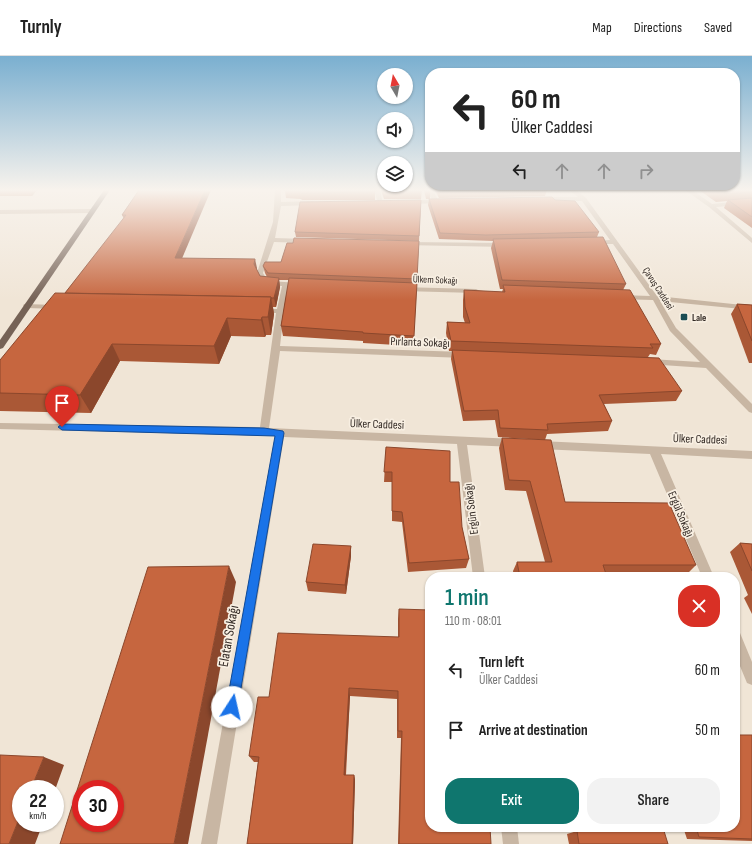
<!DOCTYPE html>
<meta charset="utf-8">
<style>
body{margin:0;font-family:"Sofia Sans Condensed",sans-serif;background:#f2f2f2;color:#222;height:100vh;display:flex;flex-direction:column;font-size:15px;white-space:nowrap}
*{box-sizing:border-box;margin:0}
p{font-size:13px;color:#767676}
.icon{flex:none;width:22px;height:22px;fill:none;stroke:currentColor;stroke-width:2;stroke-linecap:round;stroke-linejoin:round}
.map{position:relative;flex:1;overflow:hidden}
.panel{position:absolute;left:425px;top:516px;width:315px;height:260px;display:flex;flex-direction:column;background:#fff;border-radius:16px;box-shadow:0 1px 3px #0004}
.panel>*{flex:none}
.guide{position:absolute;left:425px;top:12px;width:315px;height:122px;border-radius:16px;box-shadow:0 1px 3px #0004;background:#fff;color:#222;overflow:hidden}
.needle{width:26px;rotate:350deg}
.buttons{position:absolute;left:377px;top:12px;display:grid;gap:8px}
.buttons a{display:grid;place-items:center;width:36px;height:36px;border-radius:50%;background:#fff;box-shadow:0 1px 3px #0004;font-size:20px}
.speed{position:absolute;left:12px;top:724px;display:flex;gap:8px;font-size:20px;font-weight:700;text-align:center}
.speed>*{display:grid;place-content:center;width:52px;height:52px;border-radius:50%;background:#fff;box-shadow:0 1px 3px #0004;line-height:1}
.speed small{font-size:10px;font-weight:400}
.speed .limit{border:6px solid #d22;background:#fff;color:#111}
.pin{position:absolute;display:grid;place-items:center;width:34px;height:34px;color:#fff;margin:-41px -17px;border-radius:50% 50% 50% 0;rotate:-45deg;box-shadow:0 0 4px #0007}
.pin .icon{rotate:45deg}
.me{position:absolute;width:44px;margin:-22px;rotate:10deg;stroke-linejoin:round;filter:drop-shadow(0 0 3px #0008)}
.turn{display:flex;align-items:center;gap:14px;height:84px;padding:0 20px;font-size:18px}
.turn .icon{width:52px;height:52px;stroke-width:2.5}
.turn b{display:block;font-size:28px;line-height:34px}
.lanes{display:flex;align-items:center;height:38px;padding:0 20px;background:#0003;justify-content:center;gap:20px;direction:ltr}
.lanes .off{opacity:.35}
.round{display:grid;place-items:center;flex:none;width:42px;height:42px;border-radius:16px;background:#f2f2f2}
.headline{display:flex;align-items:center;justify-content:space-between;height:68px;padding:0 20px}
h1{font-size:24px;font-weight:600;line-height:30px;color:#0f766e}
.primary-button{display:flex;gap:8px;margin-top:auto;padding:8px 20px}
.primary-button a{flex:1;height:46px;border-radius:16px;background:#0f766e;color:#fff;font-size:16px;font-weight:600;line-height:46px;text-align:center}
.primary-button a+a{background:#f2f2f2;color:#222}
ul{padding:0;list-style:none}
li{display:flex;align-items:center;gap:12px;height:60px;padding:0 20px}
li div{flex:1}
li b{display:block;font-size:15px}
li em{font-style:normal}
header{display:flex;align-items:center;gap:24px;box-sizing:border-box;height:56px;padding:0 20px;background:#fff;border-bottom:1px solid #e0e0e0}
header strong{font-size:19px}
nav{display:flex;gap:22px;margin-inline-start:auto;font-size:14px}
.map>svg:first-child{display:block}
</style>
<header>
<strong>Turnly</strong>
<nav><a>Map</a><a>Directions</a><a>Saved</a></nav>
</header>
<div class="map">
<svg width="752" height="788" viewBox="0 0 752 788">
<rect width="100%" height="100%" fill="#f0e5d6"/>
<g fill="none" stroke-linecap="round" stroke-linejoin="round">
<g fill="#c8b6a3" fill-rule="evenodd">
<path d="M275,134H281V146L313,145L316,147L313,149L281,150L275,182L306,183L309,185L306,187L274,186L263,217L268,225L301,227L305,229L301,231L289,230L284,255L280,290L464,296L468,299L464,302L280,295L269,372L514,383L517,384L519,387L517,390L514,391L467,389L485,521H473L457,388L284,381L217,788H201L275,380L0,373V367L260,371L276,257H261L257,255L261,253H277L282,230L263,229L257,217L273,166Z"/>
<path d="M374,134H380L383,148L378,147Z"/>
<path d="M427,134H433L438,144L443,145V147L409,148L406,146L409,144H432Z"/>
<path d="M569,134H576L586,142L657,240L752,250V254L660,245L676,272L752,348V357L749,356L706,312L647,308L646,306L650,303L700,306L670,275L653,244L617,243V239H620L650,240L613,188H592V186L594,185L610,184L582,145H541L538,143L541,141H578Z"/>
<path d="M685,134H692L712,148L752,144V148L716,151L752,182V187L709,151Z"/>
<path d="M0,154L91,153L94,155L91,157L0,158Z"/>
<path d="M406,186L506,187L509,189L506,191L404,189L403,188Z"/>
<path d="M400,231L476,233L480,235L476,237L403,235H400Z"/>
<path d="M24,248L57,249L61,251L57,253L27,252L23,250Z"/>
<path d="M540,385L752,395V403L661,398L714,521H702L650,398L540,393L536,392L535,389L536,386Z"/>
<path d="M735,575L740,577L752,606V629L747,627L735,598Z"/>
<path d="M501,771H517L519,788H503Z"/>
</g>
<path fill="#756256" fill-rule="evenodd" d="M104,134H110L3,292L0,293V284Z"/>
</g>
<g fill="#aa5836">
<path d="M0,134H37L32,140H0Z"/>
<path d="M139,134L182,202L257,212V214L260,220L267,221L265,217L263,210L281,206L419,185L413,290L363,287V285L283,280L281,270L289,224H279L280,231L276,251H273L274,258L271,279H266L265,281L231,280L219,308L120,305L91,357L0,355V304L65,237L124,163L122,159Z"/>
<path d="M381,134H422L421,143H384Z"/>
<path d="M424,134H429L430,135V143H426Z"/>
<path d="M435,134H547L545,140L439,142Z"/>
<path d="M699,134H752V172L724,152L727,145L716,146Z"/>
<path d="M285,135L375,136V144H302L301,143L286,142Z"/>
<path d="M429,143L555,144L599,176L597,181L626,228L623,234L661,288L656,299L650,298L648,301L682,335L676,345L604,348L612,365L608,375L547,378L545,384L498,381L495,364L463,365L451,303L452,295H449L446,277L447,266L465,267L463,261V244L464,234L502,236L503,233H500L491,192L493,185L439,183L428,149Z"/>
<path d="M421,144L419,185L296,181L295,176Z"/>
<path d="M737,248L752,249V307H749L731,258Z"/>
<path d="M502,382L565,446L696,509L687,518H606L607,521H514L513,515L517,506H545L526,435L505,434L499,392Z"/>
<path d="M386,391L450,426L462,471L469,503L466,512L408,516L402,466L392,465V426H384Z"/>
<path d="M740,487L752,488V558L744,542L748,539L730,496Z"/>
<path d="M351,490V500L346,538L308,535L306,526Z"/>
<path d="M399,553L491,788H398L401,682H397V643L350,640L346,719H354L355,724L353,788H247L258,706H254L249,700L269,641L398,581V563Z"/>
<path d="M752,679V785L687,783L683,771H735Z"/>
<path d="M577,775L668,788H569L567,778Z"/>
</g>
<g fill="#8b472c">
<path d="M29,134H37L32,140Z"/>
<path d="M205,134H211L178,212L175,202Z"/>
<path d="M255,203L257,212L256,218L254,208Z"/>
<path d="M279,222L280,231L276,251L274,242Z"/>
<path d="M271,241L274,258L271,279L268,261Z"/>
<path d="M262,261L266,279L265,281L261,264Z"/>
<path d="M227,262L231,280L219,308L214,290Z"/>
<path d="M112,288L120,305L91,357L80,339Z"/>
<path d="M351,490V500L346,538L345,529Z"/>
<path d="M229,510L236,526L188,788H174Z"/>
<path d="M349,632L350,640L345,724L344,719Z"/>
<path d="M44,701L64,709L55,734V733H31Z"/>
<path d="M354,719L355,724L353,788H352Z"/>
<path d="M21,758V767H43L35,788H9Z"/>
</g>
<g fill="#c6663f" stroke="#8b472c" fill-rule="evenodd">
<path d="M139,134H205L175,202L255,203L254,208L260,220L279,222L274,242H271V241L65,237L126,159H122Z"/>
<path d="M285,134H375V136L301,137V135H285Z"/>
<path d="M383,134H422V135L384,136Z"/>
<path d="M439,134H501L440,135Z"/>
<path d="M714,134H752V136L720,138Z"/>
<path d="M552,141L555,144L575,145L599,176L486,179L440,177L429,143Z"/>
<path d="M752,142V161L728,144Z"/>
<path d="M421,144L419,180L295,176L300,146Z"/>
<path d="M603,181L626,228L502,224L493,183Z"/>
<path d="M294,182L419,185L417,223L268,217L263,210L265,206H281L287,187H293Z"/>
<path d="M289,222L417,227L414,280L363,277V276L281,270Z"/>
<path d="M503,229L630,234L661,288H650L653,292L451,285L447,266L470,267L465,251L464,234L505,236Z"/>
<path d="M55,237L271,241L268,261H262L261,264L227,262L214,290L112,288L80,339L0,337V304Z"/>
<path d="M737,248L752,249V285Z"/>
<path d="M452,294L659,302L682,335L599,339L612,365L547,368L548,374L500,372L498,354L464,355Z"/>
<path d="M502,382L551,384L565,446L669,447L696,509H603L607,521H520L517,506H552L530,425L509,424Z"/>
<path d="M386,391L450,395V426H459L462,471L469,503L409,507L402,456L392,455V416H384Z"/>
<path d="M740,487L752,488V515Z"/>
<path d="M313,488L351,490L345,529L306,526Z"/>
<path d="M229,510L174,788H60L148,511ZM81,733H115V767H81Z"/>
<path d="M399,553L430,554V771H490L491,788H399L402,675H398V635L349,632L344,719H354L352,788H247L259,701L249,700L258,641H269L278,577L399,581Z"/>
<path d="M735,679H752V783L699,781L696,771H735Z"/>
<path d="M0,699L44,701L31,733H21V758L9,788H0Z"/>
<path d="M577,775H664L668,788H579Z"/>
</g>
<linearGradient id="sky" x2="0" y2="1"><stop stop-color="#7aafd0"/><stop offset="0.55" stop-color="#f8f3ed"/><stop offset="1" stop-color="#f8f3ed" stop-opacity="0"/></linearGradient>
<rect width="752" height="244" fill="url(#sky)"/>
<path fill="#1a73e8" stroke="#114b97" d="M62,368L264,372L283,375L284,377L237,656L232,658L228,656L226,651L275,380L62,374L58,371Z"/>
<rect fill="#1b4d54" stroke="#f8efe2" stroke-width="1.5" x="680" y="257" width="8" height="8" rx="2"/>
<g text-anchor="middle" stroke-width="3.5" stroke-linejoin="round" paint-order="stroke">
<g font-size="10" fill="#332a25" stroke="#f8efe2">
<text transform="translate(435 223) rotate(2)" y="4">Ülkem Sokağı</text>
<text transform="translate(659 232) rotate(57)" y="4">Çavuş Caddesi</text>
</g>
<g font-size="10" font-weight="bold" fill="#332a25" stroke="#f8efe2" text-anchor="start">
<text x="692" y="265">Lale</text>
</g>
<g font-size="12" fill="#332a25" stroke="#f8efe2">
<text transform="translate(420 286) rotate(2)" y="4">Pırlanta Sokağı</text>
<text transform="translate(377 368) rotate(2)" y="4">Ülker Caddesi</text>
<text transform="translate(700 383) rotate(2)" y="4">Ülker Caddesi</text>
<text transform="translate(471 453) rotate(-97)" y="4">Ergün Sokağı</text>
<text transform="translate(681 458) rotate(67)" y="4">Ergül Sokağı</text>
</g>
<g font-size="14" fill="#332a25" stroke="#f8efe2">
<text transform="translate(228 580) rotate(-80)" y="5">Elatan Sokağı</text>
</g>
</g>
</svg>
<div class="buttons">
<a><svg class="needle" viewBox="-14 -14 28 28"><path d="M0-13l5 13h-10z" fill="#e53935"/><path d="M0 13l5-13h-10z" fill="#767676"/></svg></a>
<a><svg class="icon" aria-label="sound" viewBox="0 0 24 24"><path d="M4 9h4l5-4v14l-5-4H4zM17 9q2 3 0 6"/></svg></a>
<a><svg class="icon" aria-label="layers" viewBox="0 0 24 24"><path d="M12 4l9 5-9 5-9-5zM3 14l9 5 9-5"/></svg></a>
</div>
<div class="speed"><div>22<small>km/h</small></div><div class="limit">30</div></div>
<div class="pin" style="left:62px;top:371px;background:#d93025"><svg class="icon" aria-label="arrive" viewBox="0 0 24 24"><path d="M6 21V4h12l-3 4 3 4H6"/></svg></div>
<svg class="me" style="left:232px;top:651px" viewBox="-20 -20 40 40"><circle r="19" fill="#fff"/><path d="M0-13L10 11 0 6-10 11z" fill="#1a73e8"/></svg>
<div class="guide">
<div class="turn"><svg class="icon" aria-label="left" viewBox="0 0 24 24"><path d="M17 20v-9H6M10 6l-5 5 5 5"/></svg><div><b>60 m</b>Ülker Caddesi</div></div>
<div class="lanes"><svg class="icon" aria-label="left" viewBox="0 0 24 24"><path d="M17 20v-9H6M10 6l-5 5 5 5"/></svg><svg class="icon off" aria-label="ahead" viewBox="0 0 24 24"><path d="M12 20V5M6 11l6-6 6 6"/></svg><svg class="icon off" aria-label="ahead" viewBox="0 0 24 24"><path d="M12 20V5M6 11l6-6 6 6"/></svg><svg class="icon off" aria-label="right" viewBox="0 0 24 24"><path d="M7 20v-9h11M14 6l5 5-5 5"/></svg></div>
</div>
<section class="panel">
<div class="headline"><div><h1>1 min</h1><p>110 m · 08:01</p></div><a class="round" style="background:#d93025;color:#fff"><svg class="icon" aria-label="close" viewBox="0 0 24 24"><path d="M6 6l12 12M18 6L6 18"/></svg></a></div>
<ul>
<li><svg class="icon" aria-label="left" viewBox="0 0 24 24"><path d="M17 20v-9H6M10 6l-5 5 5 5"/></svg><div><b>Turn left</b><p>Ülker Caddesi</p></div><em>60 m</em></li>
<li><svg class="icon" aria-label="arrive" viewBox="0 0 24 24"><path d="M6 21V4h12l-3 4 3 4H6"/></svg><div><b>Arrive at destination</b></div><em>50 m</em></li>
</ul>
<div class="primary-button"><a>Exit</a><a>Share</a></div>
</section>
</div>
